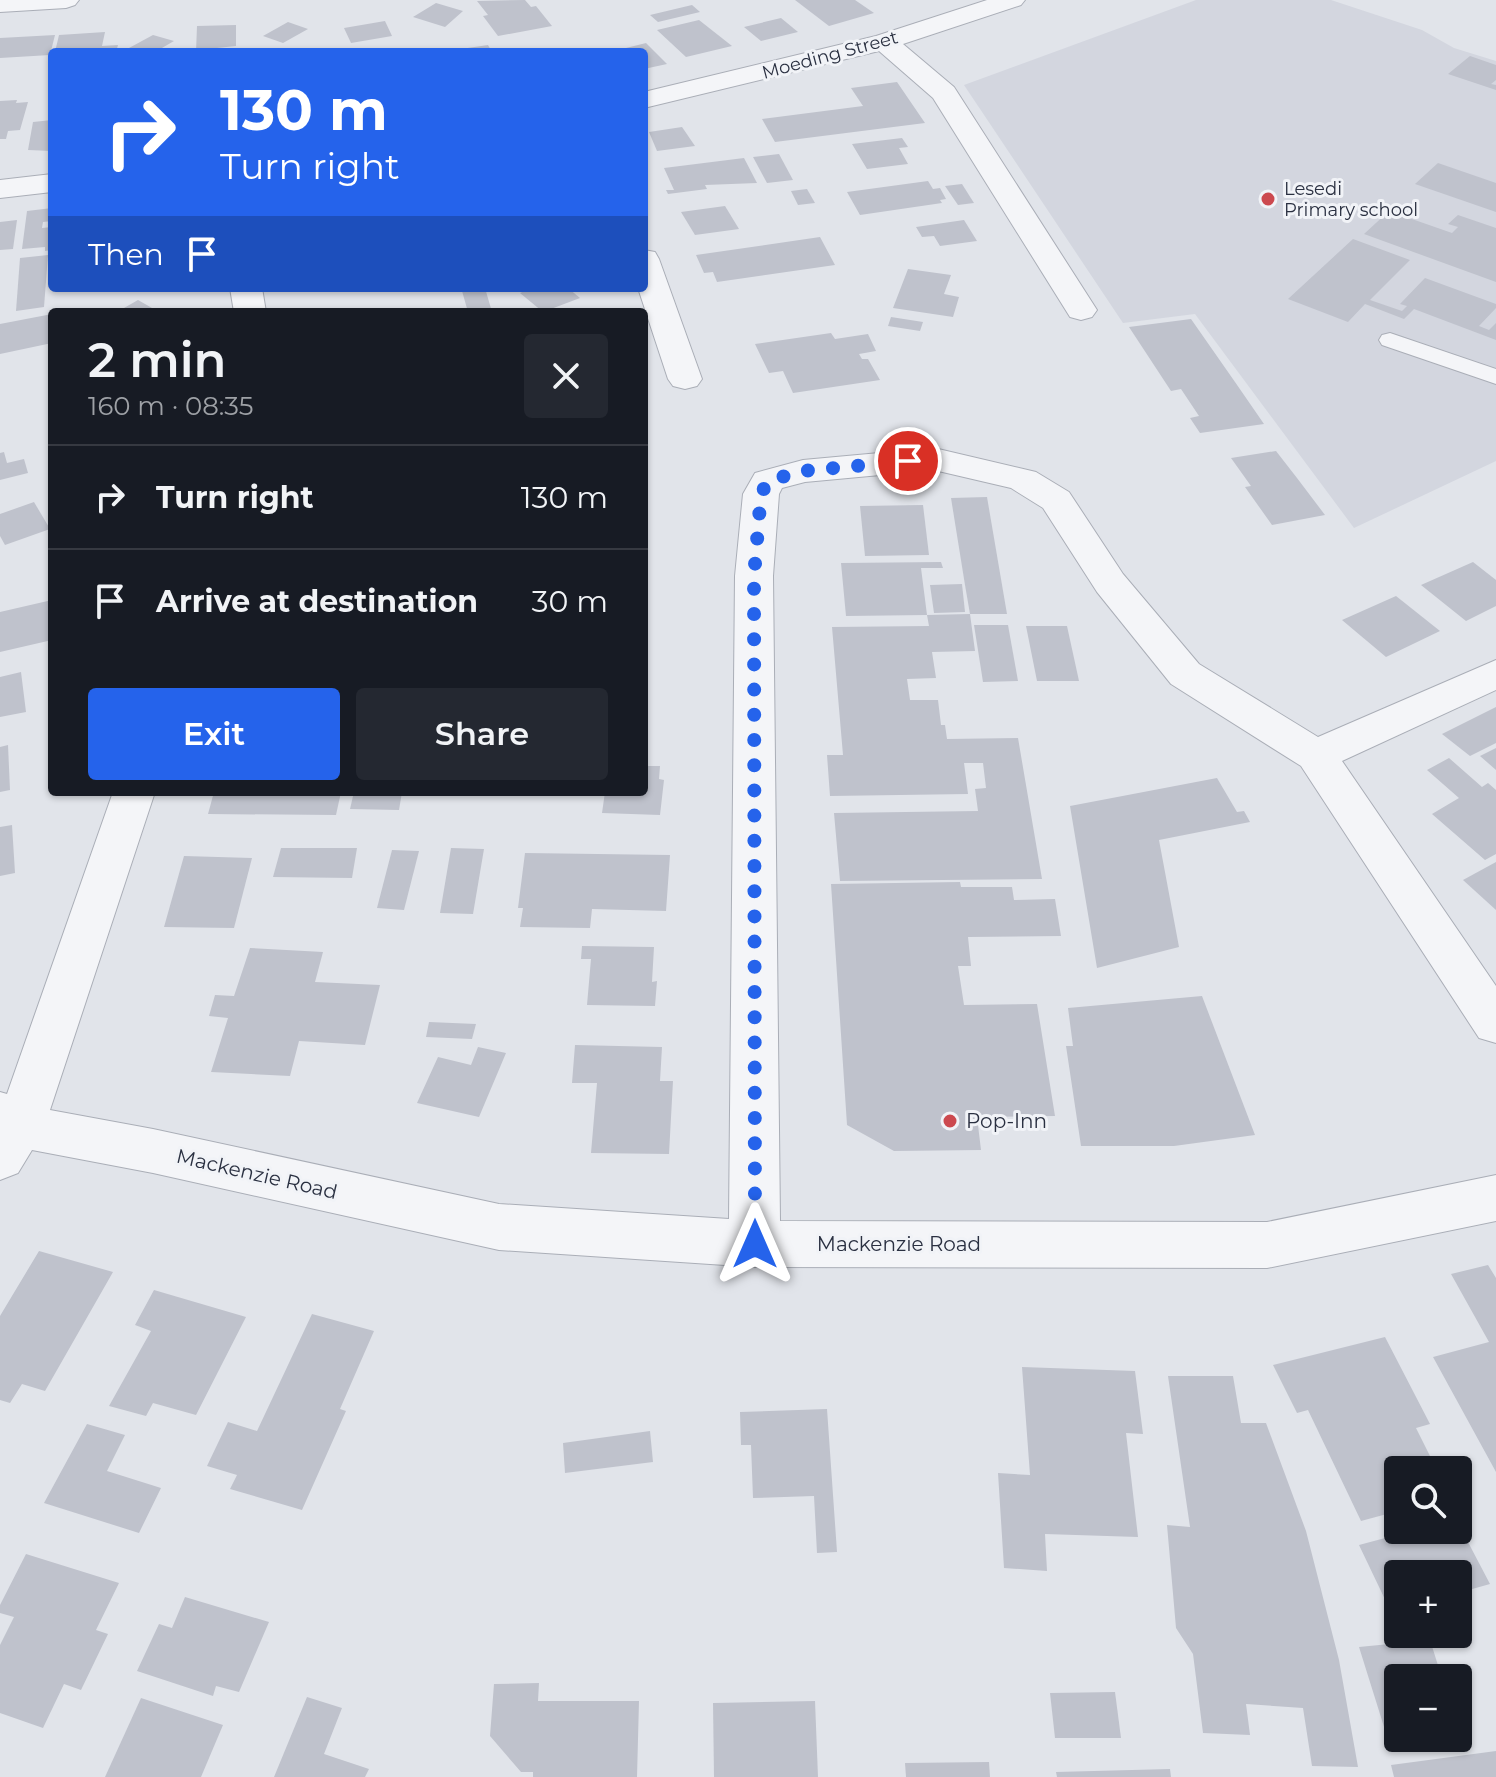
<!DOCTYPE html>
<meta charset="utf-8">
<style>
body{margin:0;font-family:Montserrat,sans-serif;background:#242831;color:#f1f3f6;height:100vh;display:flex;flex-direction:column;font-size:30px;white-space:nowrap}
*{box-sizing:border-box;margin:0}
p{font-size:26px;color:#9ea1a6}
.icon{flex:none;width:44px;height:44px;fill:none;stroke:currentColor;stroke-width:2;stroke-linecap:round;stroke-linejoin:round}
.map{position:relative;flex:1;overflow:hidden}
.side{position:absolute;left:48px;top:308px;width:600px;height:488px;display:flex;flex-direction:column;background:#171b24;border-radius:8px;box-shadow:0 2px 6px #0004}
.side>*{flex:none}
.top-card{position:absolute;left:48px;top:48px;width:600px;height:244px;border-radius:8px;box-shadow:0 2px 6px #0004;background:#2563eb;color:#fff;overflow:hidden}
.fabs{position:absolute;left:1384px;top:1456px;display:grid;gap:16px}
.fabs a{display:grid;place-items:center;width:88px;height:88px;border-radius:8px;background:#171b24;box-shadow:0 2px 6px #0004;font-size:40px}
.pin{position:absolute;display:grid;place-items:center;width:68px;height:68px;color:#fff;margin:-34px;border:4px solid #fff;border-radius:50%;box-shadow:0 2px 8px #0007}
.me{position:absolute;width:88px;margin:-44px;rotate:0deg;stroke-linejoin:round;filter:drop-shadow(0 0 6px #0008)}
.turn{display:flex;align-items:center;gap:28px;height:168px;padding:0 40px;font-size:36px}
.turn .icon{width:104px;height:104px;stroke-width:2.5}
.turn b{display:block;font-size:56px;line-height:68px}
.then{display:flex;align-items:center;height:76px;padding:0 40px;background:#0003;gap:16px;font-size:30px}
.round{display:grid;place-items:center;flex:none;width:84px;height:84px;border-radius:8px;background:#242831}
.head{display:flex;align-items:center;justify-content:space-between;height:136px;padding:0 40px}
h1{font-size:48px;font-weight:600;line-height:60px}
.action{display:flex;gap:16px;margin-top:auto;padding:16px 40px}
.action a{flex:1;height:92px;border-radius:8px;background:#2563eb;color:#fff;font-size:32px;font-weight:600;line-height:92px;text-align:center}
.action a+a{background:#242831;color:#f1f3f6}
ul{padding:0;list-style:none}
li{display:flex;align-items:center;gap:24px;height:104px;padding:0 40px;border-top:2px solid #363941}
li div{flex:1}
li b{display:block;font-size:30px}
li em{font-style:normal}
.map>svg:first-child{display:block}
</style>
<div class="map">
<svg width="1496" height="1777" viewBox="0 0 1496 1777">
<rect width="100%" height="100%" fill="#e1e4ea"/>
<path fill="#d3d6df" d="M1196,0H1331L1422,30L1454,48L1496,61V461L1354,528L1195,314L1123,323L964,85Z"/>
<g fill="#bfc2cc">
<path d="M525,0L531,7L536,6L552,26L498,36L483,16L488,15L477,1Z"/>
<path d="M795,0H855L874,13L829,26Z"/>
<path d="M436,3L463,11L445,27L413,17Z"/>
<path d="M692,5L700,12L658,22L650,15Z"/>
<path d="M781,18L798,32L761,41L744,27Z"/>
<path d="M699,20L732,46L686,57L657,30Z"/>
<path d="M385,21L392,36L351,43L344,28Z"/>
<path d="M288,22L308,29L283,43L263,36Z"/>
<path d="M236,25V46L217,48V52H196L197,26Z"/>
<path d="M105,32L102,46L118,45L116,52H55L59,35Z"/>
<path d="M55,35L50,55L0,58V38Z"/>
<path d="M153,35L174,41L155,52L129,48Z"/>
<path d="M646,43L667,64L644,69V52H610Z"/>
<path d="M488,45L492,52H454V50Z"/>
<path d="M1470,56L1496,65V80L1491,84L1496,85V90L1448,74Z"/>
<path d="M897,82L925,123L775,142L762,119L863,106L851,88Z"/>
<path d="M17,100L16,103L28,102L20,130L8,131L6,139H0V101Z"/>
<path d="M52,120V151L28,150L33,122Z"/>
<path d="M682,127L695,146L657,151L649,132Z"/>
<path d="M902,138L908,147L899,148L908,164L867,169L852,144Z"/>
<path d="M779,154L793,180L767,183L753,157Z"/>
<path d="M744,158L757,183L705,185L707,189L668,194L666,190H674L664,168Z"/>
<path d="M1438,163L1496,183V212L1415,184Z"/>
<path d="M928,181L933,189L940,188L946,199L940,200L942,203L860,215L847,192Z"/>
<path d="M962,184L974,203L958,205L945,186Z"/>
<path d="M807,189L815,203L798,205L791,191Z"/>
<path d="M725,206L739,229L695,235L681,212Z"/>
<path d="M52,208V221L43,222L42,228L52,227V250L45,251V247L22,249L27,211Z"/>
<path d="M1389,211L1452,233L1458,227L1448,224L1458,215L1496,228V282L1364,234Z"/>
<path d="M17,220L13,249L0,250V222Z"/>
<path d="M964,220L977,241L940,246L934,236L922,237L916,227Z"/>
<path d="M820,237L835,265L717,282L713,272L704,273L696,255Z"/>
<path d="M1353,239L1410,260L1370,300L1402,311L1407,306L1400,304L1425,278L1496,304V308L1479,326L1489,330L1496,323V340L1414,309L1404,319L1365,304L1348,322L1288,299Z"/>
<path d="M48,255L44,307L16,311L20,258Z"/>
<path d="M908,269L951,275L944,294L959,297L953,317L893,308Z"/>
<path d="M485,288L492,312H468L462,291Z"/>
<path d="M531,288H568L580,298L543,312L520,293Z"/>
<path d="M138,300L159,312H117Z"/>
<path d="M52,314V343L0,354V324Z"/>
<path d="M891,317L923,322L920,331L888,326Z"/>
<path d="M1191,319L1235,382L1264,424L1200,433L1190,418L1199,416L1181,389L1171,391L1129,327Z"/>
<path d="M831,333L835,339L868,334L876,351L859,354L862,359H868L880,380L793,393L783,371L769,373L755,344Z"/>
<path d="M1276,451L1297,478L1325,515L1272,525L1245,487L1251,486L1231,458Z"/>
<path d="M4,452L7,463L24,459L28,473L0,480V453Z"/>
<path d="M987,497L1007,614H970L965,585L951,498Z"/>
<path d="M34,502L50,529L5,545L0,536V514Z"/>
<path d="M923,505L929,555L865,556L860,506Z"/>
<path d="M941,562L943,568H921L927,615L846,616L841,563Z"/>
<path d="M1473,562L1496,580V606L1466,621L1421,585Z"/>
<path d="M962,584L965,612L934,613L930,585Z"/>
<path d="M1396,596L1440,631L1386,657L1342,620Z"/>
<path d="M52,600V640L0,652V612Z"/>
<path d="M970,614L975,651L932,652L936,678L907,679L910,700H938L941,725H945L947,739L1018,738L1042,879L840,881L834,813L978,811L975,789L986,788L983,763H964L968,794L830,796L827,755H843L832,627L929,626L927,615Z"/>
<path d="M974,625H1008L1018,681L983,682Z"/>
<path d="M1026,626H1067L1079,681H1037Z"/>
<path d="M21,672L26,712L0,717V677Z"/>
<path d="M1496,707V743L1470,756L1442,734Z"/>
<path d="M8,745L10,790L0,792V747Z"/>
<path d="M1496,748V770L1480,756Z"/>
<path d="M1449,758L1482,787L1488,783L1496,790V854L1485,860L1432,814L1459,798L1427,770Z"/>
<path d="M644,766H660L659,779L664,780L660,815L602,813L605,792H644Z"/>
<path d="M1217,778L1237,812L1244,811L1250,822L1159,840L1179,947L1097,968L1070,806Z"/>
<path d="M214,792H341L336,815L208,814Z"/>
<path d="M354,792H402L399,810L350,809Z"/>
<path d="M12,825L15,873L0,876V827Z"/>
<path d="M281,848H357L352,878L273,877Z"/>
<path d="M451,848L484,849L473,914L440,913Z"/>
<path d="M392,850L419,851L404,910L377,908Z"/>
<path d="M525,853L670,855L666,911L592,909L590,928L520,927L523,908H518Z"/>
<path d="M184,856L252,858L234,928L164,927Z"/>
<path d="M1496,862V910L1463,880Z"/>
<path d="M960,882L961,887H1012L1014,900L1055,899L1061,936L968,937L971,966H958L964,1005L1037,1004L1055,1116L977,1117L981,1150L894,1151L847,1125L831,884Z"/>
<path d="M582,946L654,947L652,982L657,981L655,1006L587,1005L591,959H581Z"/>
<path d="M250,948L323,952L315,982L380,985L365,1045L299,1041L290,1076L211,1072L228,1018L209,1016L215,995L234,996Z"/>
<path d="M1202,996L1255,1135L1174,1146H1081L1066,1046H1073L1068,1008Z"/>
<path d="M429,1022L476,1024L472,1039L426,1037Z"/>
<path d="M575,1045L662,1047L660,1081H673L669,1154L591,1153L597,1083H572Z"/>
<path d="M478,1047L506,1053L479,1117L417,1103L438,1057L471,1065Z"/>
<path d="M39,1251L113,1272L45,1391L22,1384L10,1403L0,1400V1316Z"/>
<path d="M1488,1265L1496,1278V1472L1433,1357L1489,1342L1451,1274Z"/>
<path d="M154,1290L246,1317L196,1415L153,1403L146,1416L109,1406L151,1331L135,1325Z"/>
<path d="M312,1314L374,1331L340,1409L346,1411L302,1510L230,1489L237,1475L207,1466L228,1422L257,1431Z"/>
<path d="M1385,1337L1430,1424L1416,1428L1437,1470H1398V1511L1361,1521L1308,1410L1297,1413L1273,1365Z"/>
<path d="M1022,1367L1135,1371L1143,1434L1126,1433L1138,1537L1045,1534L1047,1571L1004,1568L998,1473L1030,1475Z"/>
<path d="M1168,1376H1233L1241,1423H1266L1306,1531L1339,1660L1358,1767L1312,1766L1303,1708L1246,1704L1250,1735L1203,1733L1193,1654L1176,1628L1167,1525L1190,1527Z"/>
<path d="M827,1409L837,1552L817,1553L814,1496L753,1498L751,1445H741L740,1412Z"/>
<path d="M87,1424L125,1435L107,1471L161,1488L139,1533L44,1503Z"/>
<path d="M650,1431L653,1462L565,1473L563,1443Z"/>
<path d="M1458,1523L1490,1584L1458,1593V1574H1398V1610L1391,1612L1359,1545L1415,1530H1458Z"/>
<path d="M26,1554L119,1583L96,1630L108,1634L81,1690L64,1684L43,1728L0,1713V1645L14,1617L0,1613V1605Z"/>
<path d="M185,1597L269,1622L239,1692L216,1686L213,1696L137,1671L159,1624L172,1628Z"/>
<path d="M1430,1640L1442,1678H1398V1738L1450,1740L1390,1746L1359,1647Z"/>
<path d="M539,1683L538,1701H639L637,1777H533V1772H521L490,1736L494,1684Z"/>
<path d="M1115,1692L1121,1738H1055L1050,1693Z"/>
<path d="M307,1697L342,1708L324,1754L369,1769L365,1777H274Z"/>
<path d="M141,1698L223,1725L201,1777H105Z"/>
<path d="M815,1701L818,1777H714L713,1703Z"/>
<path d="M1496,1751V1777H1394L1391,1765Z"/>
<path d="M989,1762L990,1777H906L905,1763Z"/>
<path d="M1170,1769L1171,1777H1057L1056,1772Z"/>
</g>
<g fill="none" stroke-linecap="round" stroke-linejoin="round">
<g stroke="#aaaeb7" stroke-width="2">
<path id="service" d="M1390,333L1496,369V384L1382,345L1379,340L1382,335Z"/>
</g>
<g stroke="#aaaeb7" stroke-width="2">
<g id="minor">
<path d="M987,0H1025L1021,5L903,44L954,87L1097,310L1092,317L1081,320L1070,317L933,98L879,51L644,108V92L876,36Z"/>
<path d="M52,174V192L0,198V180Z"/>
<path d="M644,250L655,252L659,259L702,379L697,386L685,389L673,386L668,379L638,288H644Z"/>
<path d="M230,288H262L266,312H234Z"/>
<path d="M934,448L1036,472L1069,492L1123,574L1199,664L1318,737L1496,660V690L1342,761L1496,986V1043L1479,1038L1301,766L1171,684L1097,592L1043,508L1011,488L934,470L805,482L782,488L779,494L773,576L780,1221L1267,1222L1496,1175V1221L1267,1268L755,1267L499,1250L153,1173L32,1150L18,1173L0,1180V1092L7,1094L113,792H155L50,1110L153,1129L499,1204L729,1219L735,576L743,494L755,473L803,460Z"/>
</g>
</g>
<g stroke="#aaaeb7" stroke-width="2">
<path id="tertiary" d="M0,0H79L75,5L66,8L0,12Z"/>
</g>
<use href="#service" fill="#f4f5f8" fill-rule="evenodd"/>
<use href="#minor" fill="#f4f5f8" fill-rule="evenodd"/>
<use href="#tertiary" fill="#f4f5f8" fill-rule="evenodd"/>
</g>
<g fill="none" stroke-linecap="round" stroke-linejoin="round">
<path stroke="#2563eb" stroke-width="14" stroke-dasharray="0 25.2" d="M755,1244L754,576L761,494L768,481L803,471L908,461"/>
</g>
<g fill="#cc494f" stroke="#f1f3f7" stroke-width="3">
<circle cx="1268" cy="199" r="8"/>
<circle cx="950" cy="1121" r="8"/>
</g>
<g text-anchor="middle" stroke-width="6" stroke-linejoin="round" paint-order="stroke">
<g font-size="18" fill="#2a3041" stroke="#f1f3f7">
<text transform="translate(830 55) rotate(-15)" y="6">Moeding Street</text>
</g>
<g font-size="18" fill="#2a3041" stroke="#f1f3f7" text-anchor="start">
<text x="1284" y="195">Lesedi<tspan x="1284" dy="21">Primary school</tspan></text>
</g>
<g font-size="20" fill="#2a3041" stroke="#f1f3f7" text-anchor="start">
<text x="966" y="1128">Pop-Inn</text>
</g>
<g font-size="20" fill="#2a3041" stroke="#f1f3f7">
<text transform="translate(257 1174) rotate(13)" y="7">Mackenzie Road</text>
<text x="899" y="1251">Mackenzie Road</text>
</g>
</g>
</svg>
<div class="fabs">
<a><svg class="icon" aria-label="search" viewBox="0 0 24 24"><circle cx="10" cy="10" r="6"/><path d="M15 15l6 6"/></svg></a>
<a>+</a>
<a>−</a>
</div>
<div class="pin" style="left:908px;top:461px;background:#d93025"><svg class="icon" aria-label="arrive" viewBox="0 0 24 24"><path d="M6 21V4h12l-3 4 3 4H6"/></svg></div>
<svg class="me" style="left:755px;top:1244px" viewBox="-20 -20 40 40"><path d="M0-17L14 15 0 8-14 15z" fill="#2563eb" stroke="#fff" stroke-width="4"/></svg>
<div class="top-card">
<div class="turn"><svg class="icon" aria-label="right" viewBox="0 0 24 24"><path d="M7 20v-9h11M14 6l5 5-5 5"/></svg><div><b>130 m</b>Turn right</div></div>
<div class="then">Then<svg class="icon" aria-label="arrive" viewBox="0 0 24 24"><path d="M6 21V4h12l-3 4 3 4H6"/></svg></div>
</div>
<section class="side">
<div class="head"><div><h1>2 min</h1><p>160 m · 08:35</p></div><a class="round"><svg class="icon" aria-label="close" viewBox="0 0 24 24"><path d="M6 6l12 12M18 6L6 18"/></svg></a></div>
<ul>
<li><svg class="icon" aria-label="right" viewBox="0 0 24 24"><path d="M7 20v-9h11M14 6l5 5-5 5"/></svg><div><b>Turn right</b></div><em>130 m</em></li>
<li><svg class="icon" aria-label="arrive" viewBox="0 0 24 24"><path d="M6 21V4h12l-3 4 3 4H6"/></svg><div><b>Arrive at destination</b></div><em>30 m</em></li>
</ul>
<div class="action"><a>Exit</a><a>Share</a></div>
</section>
</div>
